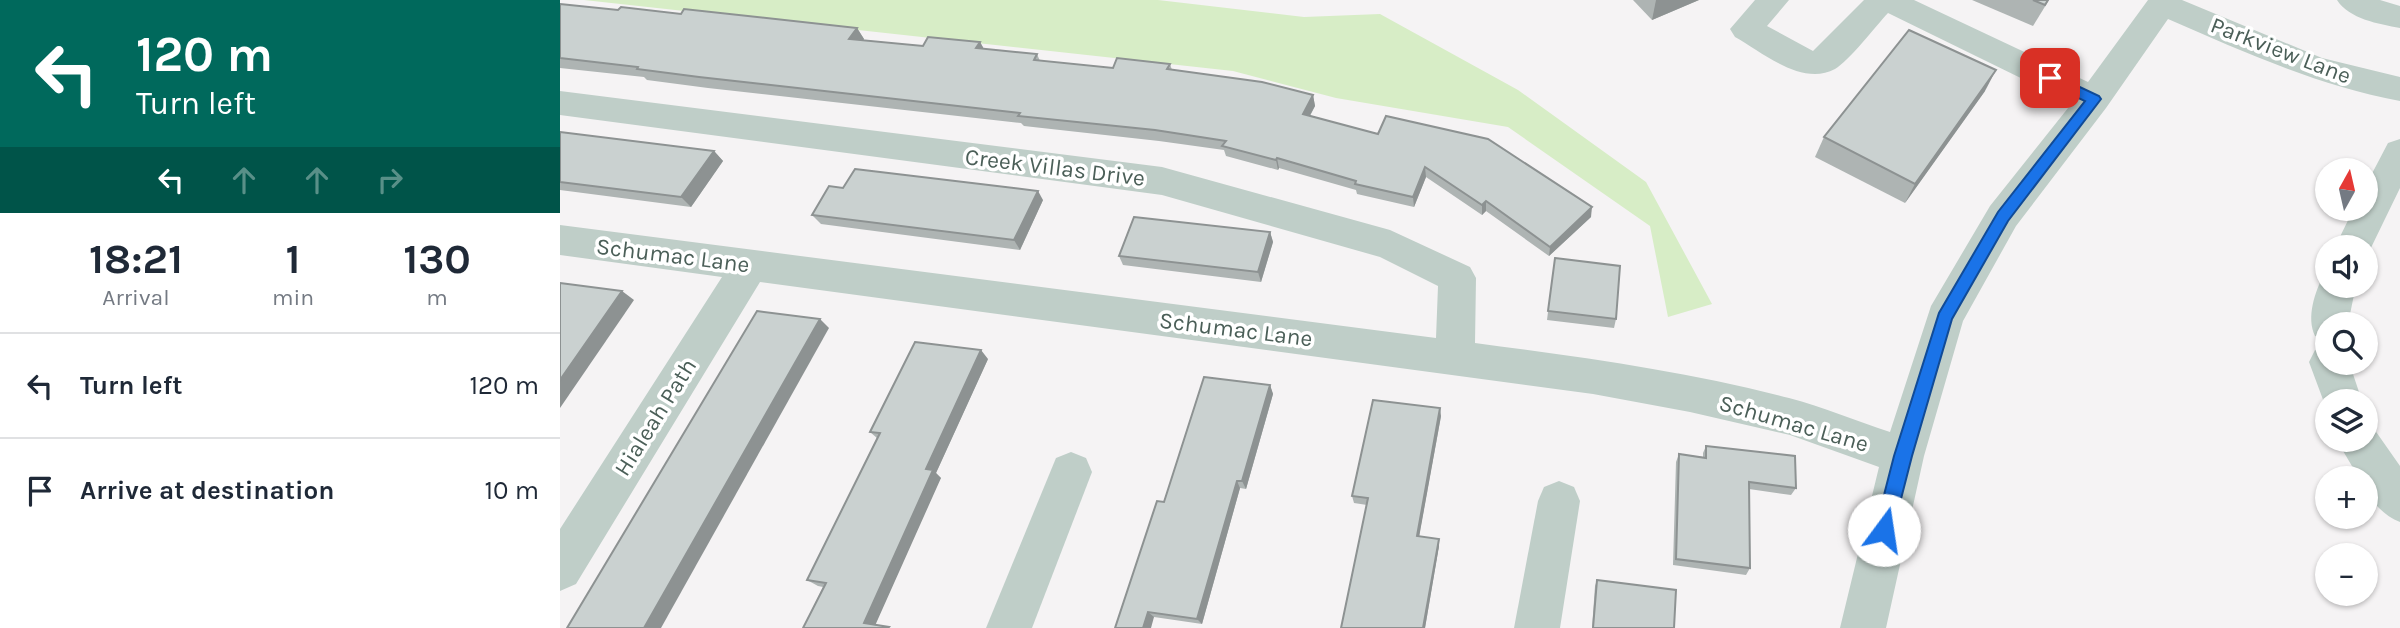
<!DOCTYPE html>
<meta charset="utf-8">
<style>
body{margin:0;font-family:Karla,sans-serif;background:#f2f2f3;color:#1f2937;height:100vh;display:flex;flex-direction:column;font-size:26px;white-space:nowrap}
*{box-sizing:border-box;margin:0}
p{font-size:23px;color:#747a83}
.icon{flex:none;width:38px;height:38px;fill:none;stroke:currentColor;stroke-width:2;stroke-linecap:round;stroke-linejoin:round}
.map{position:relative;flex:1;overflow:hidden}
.drawer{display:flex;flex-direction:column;background:#fff;width:560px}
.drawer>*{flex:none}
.top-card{background:#00695c;color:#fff;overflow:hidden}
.needle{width:46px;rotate:8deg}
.buttons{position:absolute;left:1755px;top:158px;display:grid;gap:14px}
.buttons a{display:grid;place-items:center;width:63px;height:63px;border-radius:50%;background:#fff;box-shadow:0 2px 5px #0004;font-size:35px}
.pin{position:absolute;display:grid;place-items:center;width:60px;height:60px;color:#fff;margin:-30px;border-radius:14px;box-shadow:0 4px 10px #0006}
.me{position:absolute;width:77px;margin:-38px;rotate:14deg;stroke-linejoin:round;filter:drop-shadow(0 0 5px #0008)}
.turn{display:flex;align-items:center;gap:24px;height:147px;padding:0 21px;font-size:32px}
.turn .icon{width:91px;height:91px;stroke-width:2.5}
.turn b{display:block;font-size:49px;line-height:60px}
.lanes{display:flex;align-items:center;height:66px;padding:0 21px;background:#0003;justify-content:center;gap:35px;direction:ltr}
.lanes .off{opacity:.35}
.eta{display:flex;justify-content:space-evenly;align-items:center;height:119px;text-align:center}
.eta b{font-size:42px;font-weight:700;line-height:49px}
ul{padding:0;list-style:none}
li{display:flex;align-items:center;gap:21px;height:105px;padding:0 21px;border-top:2px solid #e0e1e3}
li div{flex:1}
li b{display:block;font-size:26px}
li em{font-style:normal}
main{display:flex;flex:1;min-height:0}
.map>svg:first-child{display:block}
</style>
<main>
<section class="drawer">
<div class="top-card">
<div class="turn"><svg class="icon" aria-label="left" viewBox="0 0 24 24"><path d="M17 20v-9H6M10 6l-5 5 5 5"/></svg><div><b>120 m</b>Turn left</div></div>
<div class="lanes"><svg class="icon" aria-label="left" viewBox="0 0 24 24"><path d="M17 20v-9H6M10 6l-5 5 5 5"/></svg><svg class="icon off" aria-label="ahead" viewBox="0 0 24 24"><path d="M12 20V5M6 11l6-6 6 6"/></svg><svg class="icon off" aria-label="ahead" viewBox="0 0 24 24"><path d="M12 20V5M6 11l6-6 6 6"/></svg><svg class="icon off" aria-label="right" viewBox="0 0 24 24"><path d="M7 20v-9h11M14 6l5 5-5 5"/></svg></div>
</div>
<div class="eta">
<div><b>18:21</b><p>Arrival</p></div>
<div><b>1</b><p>min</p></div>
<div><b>130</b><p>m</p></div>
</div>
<ul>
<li><svg class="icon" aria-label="left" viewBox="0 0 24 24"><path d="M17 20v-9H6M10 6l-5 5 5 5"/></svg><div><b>Turn left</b></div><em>120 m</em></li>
<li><svg class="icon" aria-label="arrive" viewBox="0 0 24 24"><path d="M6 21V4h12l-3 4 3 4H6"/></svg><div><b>Arrive at destination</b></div><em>10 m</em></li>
</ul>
</section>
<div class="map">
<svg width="1840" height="628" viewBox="0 0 1840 628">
<rect width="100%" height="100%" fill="#f5f3f4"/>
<path fill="#d7edc6" d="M24,0H598L744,17L820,14L958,90L1086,182L1152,304L1108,317L1090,226L948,127L776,98L673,71Z"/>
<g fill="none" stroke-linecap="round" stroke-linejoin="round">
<g fill="#bfcec8" fill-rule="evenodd">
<path d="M1195,0H1229L1207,26L1253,51L1304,0H1354L1528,82L1588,0H1622L1762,58L1840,77V101C1758,86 1684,52 1608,19L1546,108L1456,226L1403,321L1364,456L1326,628H1280L1319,467L1230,435L1130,412L1033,394L200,282L16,584L0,591V529L162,277L0,255V225L876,338L878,286L820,257L602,195L0,115V91L602,167L830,230L910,267L916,278L915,343C1020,357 1126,371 1229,398C1263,407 1296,421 1330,432L1371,306L1430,206L1512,103L1328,13C1315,27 1289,61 1275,69C1242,87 1202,52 1175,37L1170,29Z"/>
<path d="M1777,0H1820L1840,6V28C1819,24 1789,19 1777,0Z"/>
<path d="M1840,139V188L1806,258V247H1775L1794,208H1806V185L1828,143Z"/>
<path d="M1768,273V285H1796L1788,324H1768V340L1755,336C1746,317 1755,292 1764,274Z"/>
<path d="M1768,345V362H1789L1802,401H1768V413L1749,362L1755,350Z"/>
<path d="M1806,424L1812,426L1840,466V522C1822,515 1806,498 1806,478H1799L1776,439H1806Z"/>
<path d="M511,452L526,458L532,472L472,628H426L496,458Z"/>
<path d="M999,481L1014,487L1020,501L1000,628H954L978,501L984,487Z"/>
</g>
</g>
<g fill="#aeb4b3">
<path d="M1073,0H1139L1092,20Z"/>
<path d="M1412,0H1489L1473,26Z"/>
<path d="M0,4L58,10L121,14L297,28L304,39L303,40L363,46L420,42L424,49L477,54L480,61L553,68L610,64L612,70L753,95L755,106L750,116L1031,217L989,256L926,211L922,215L866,177L854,207L797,194L796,190L719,168L718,170L666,156L664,150L599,141L464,126L461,123L148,88L87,80L84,77L0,68Z"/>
<path d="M1425,91L1345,203L1255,157L1264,137Z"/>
<path d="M0,132L154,151L163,161L131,207L0,190Z"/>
<path d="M283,188L483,200L460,250L261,224L252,215Z"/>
<path d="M710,232L713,242L701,282L563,265L559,256Z"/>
<path d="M995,258L1056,319L1054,328L987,320Z"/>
<path d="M428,359L376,473L381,478L243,628L263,587L258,586L247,580L317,438L310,432Z"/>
<path d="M710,385L713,394L686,489L680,488L642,624L594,617L555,628L604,502Z"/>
<path d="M881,416L859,536L879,546L865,628H781L807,505L794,503L792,496Z"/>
<path d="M1146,446L1236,488L1231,495L1189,489L1190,568L1186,575L1113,565L1116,462L1119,454L1143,457V453Z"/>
<path d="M1037,580L1114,628H1032L1035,586Z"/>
</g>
<g fill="#8d9292">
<path d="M1096,0H1139L1092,20Z"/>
<path d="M297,28L304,39L297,49L289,39Z"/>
<path d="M420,42L426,53L416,48Z"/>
<path d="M1436,70L1425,91L1345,203L1355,184Z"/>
<path d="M753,95L755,106L745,124L743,114Z"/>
<path d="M154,151L163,161L131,207L121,197Z"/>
<path d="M717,158L719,168L718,170L716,160Z"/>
<path d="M865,167L866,177L854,207L853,197Z"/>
<path d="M478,191L483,200L460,250L454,240Z"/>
<path d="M926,201V211L922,215V205Z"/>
<path d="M1032,207L1031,217L989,256L990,247Z"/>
<path d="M710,232L713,242L701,282L698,272Z"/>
<path d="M62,291L74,300L0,408V380Z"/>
<path d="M260,319L269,328L101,628H84Z"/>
<path d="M421,350L428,359L376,473L381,478L314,628L304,623L366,469Z"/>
<path d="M710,385L713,394L686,489L682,481Z"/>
<path d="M880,408L881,416L858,543L857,536Z"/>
<path d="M677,481L680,488L642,624L637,619Z"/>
<path d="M879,539V546L865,628H863Z"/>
<path d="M588,612L594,617L591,628H583Z"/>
</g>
<g fill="#cad1d0" stroke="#8d9292" stroke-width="2">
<path d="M1473,0H1488L1485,5Z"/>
<path d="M0,4L58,10L61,7L121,14L124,9L297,28L289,39L363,46L368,37L420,42L416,48L477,54L474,60L553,68L557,58L610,64L607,69L702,82L753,95L743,114L818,134L826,116L928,139L1032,207L990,247L926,201L922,205L865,167L853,197L795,184L796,181L717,158L716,160L662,146L666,141L595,130L458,116L460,113L139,77L77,69L78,67L0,58Z"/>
<path d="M1349,30L1436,70L1355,184L1264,137Z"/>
<path d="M0,132L154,151L121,197L0,182Z"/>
<path d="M295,169L478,191L454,240L252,215L269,186L283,188Z"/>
<path d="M574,217L710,232L698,272L559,256Z"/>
<path d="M995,258L1060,266L1056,319L988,311Z"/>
<path d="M0,283L62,291L0,380Z"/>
<path d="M197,311L260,319L84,628H7Z"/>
<path d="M355,342L421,350L366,469L373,470L304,623L329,627L328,628H243L266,583L247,580L320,433L310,432Z"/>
<path d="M644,377L710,385L682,481H677L637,619L588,612L583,628H555L597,501L604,502Z"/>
<path d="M813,400L880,408L857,536L879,539L863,628H781L808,498L792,496Z"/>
<path d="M1146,446L1235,456L1236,488L1189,482L1190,568L1116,559L1119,454L1146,458Z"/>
<path d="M1037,580L1116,590L1114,628H1033Z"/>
</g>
<path fill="#1a73e8" stroke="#114b97" stroke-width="2" d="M1490,73L1539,96L1541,99L1448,221L1392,319L1352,456L1333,530L1331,536L1324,539L1318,536L1315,530L1334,456L1379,313L1438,212L1525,101L1485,82V75Z"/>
<g text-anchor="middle" stroke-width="7" stroke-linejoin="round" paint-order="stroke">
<g font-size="23" fill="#4b5f58" stroke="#fff">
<text transform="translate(1721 50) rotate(21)" y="8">Parkview Lane</text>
<text transform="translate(495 167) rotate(7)" y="8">Creek Villas Drive</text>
<text transform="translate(113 255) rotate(7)" y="8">Schumac Lane</text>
<text transform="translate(676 329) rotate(7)" y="8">Schumac Lane</text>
<text transform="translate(95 417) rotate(-58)" y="8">Hialeah Path</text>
<text transform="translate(1234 423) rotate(16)" y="8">Schumac Lane</text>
</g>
</g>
</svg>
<div class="buttons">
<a><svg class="needle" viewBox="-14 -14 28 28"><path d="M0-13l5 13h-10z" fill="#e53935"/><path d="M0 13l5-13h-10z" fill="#747a83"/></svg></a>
<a><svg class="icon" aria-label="sound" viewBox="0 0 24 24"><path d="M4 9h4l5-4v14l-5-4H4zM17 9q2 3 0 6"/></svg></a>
<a><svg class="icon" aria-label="search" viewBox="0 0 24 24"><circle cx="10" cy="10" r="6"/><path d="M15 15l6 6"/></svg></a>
<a><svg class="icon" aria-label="layers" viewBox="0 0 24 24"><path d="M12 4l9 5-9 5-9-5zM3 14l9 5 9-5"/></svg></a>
<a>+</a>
<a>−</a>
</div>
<div class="pin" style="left:1490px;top:78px;background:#d93025"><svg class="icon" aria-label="arrive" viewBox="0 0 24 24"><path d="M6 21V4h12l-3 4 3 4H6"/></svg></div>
<svg class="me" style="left:1324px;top:530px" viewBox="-20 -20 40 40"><circle r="19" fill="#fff"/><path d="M0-13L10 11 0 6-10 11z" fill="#1a73e8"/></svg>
</div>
</main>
